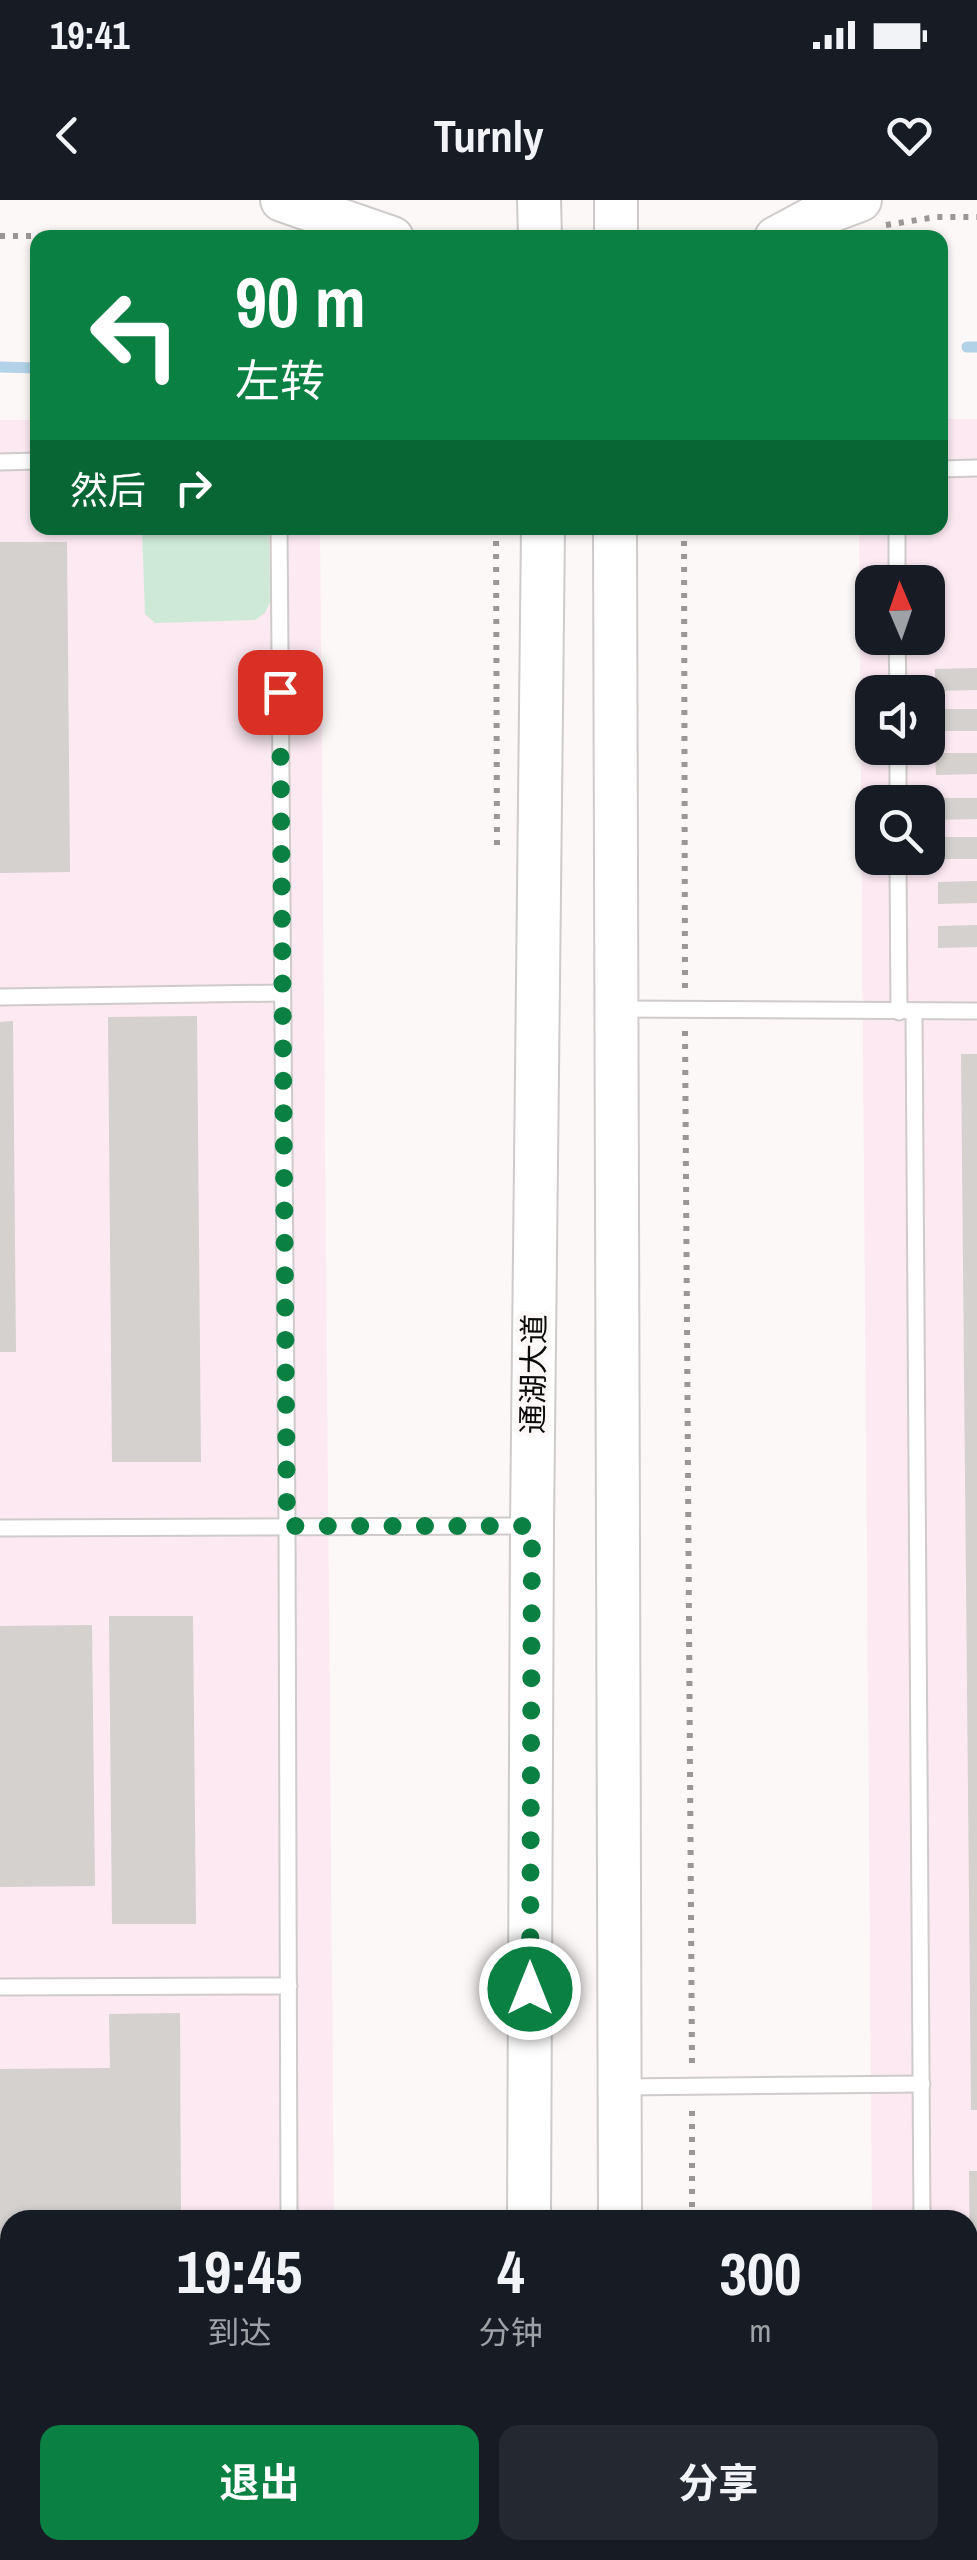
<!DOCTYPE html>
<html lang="zh">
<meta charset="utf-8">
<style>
body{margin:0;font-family:"Archivo Narrow","Noto Sans SC",sans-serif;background:#242831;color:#f1f3f6;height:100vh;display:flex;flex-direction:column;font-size:38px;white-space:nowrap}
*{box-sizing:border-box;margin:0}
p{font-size:32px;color:#9ea1a6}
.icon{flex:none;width:55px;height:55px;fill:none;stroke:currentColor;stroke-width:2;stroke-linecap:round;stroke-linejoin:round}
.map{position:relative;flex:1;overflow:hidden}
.drawer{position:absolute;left:0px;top:2010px;width:978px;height:350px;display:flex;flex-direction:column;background:#171b24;border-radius:30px 30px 0 0;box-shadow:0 2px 8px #0004}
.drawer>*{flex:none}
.banner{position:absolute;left:30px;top:30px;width:918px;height:305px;border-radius:20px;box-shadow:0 2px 8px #0004;background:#0b8043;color:#fff;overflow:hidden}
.needle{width:65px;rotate:358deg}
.controls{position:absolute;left:855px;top:365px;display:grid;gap:20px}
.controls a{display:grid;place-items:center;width:90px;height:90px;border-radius:20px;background:#171b24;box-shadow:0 2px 8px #0004;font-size:50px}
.pin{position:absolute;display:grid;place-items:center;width:85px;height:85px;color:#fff;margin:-42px;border-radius:20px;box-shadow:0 5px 15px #0006}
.me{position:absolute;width:110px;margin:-55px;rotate:0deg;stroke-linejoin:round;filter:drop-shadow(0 0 8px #0008)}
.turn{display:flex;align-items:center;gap:35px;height:210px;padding:0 40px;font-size:45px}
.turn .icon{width:130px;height:130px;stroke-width:2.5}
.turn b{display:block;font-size:70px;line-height:85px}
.then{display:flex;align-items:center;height:95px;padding:0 40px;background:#0003;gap:20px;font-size:38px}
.eta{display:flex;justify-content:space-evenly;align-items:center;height:170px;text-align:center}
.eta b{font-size:60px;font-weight:700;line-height:70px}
.cta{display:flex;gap:20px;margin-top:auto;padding:20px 40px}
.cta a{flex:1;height:115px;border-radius:20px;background:#0b8043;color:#fff;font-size:40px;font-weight:700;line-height:115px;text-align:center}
.cta a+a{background:#242831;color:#f1f3f6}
.status{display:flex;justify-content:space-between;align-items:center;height:70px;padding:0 50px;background:#171b24;direction:ltr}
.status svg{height:28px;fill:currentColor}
header{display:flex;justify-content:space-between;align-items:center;height:130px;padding:0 40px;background:#171b24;font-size:45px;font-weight:700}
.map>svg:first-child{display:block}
</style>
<div class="status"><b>19:41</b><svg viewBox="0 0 49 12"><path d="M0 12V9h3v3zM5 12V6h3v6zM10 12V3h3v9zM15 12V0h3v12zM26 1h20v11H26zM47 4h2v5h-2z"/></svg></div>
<header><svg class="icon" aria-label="back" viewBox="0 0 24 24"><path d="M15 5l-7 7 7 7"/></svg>Turnly<svg class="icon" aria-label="heart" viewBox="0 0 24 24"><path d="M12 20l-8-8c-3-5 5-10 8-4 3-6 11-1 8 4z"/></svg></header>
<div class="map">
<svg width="977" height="2360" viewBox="0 0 977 2360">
<rect width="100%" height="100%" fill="#fcf8f7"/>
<g fill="#fce9f2" fill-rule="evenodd">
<path d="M940,219H977V2360H875V2350H968V2020H872L859,328H940ZM872,382H928V438H872ZM872,492H928V548H872ZM872,602H928V658H872Z"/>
<path d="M0,220H37L38,328H320L334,2020H10V2350H336V2360H0Z"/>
</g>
<path fill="#cee9d7" d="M142,328H269L270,402L265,413L255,420L155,423L145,414Z"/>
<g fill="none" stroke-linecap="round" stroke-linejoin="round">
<g stroke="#b2d2e7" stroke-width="11">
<path d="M967,147H977"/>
<path d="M0,167L38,168"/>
</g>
</g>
<g fill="#d4d1cf">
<path d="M0,342H67L70,672L0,673Z"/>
<path d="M977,468V490L935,491V469Z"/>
<rect x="936" y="509" width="41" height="22"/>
<path d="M935,553H977V574L936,575Z"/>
<path d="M937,598H977V619L937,620Z"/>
<path d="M937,637H977V659H938Z"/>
<path d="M977,681V703L938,704V682Z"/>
<path d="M977,725V747L938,748V726Z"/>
<path d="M197,816L201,1262H112L108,817Z"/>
<path d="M13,821L16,1152H0V822Z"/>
<path d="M961,854H977V1910H971Z"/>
<path d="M109,1416H193L196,1724H112Z"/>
<path d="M92,1425L95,1686L0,1687V1426Z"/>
<path d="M180,1813L181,2020H10V2143H0V1869L110,1868L109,1814Z"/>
<path d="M969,1971H977V2283H972Z"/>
<path d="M0,2321H10V2350H192V2360H0Z"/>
</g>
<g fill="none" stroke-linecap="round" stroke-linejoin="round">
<g stroke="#cecbca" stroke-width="19">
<g id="lane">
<path d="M0,262L38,261"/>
<path d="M940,269L977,268"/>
<path d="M279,328L287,1326L289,2020"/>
<path d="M897,328V382"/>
<path d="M897,438L898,492"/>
<path d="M898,548V602"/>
<path d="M898,658L899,812"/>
<path d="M0,797L282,793"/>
<path d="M619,809L977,811"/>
<path d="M914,812L922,2020"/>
<path d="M0,1328L528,1326"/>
<path d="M0,1787L289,1786"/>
<path d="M623,1887L922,1884"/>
<path d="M0,2269L10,2268"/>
<path d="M968,2332H977"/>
<path d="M290,2350V2360"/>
<path d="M899,2360L908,2350"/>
</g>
</g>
<g stroke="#cecbca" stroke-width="46">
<g id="secondary">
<path d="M282,0L392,38"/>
<path d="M539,0L540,38"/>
<path d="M616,38V0"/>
<path d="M776,38L817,16L860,0"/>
<path d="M615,328L620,2020"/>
<path d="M529,2020L532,1326L543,328"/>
<path d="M623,2350V2360"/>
<path d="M528,2360V2350"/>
</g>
</g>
<g stroke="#9a9796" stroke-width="6" stroke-dasharray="5 8" stroke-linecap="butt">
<path d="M886,25L936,17H977"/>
<path d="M0,36L264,35"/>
<path d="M496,328L497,651"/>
<path d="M684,328L685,789"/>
<path d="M685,831L692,1864"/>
<path d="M692,1911V2020"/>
<path d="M694,2350V2360"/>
</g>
<use href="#lane" stroke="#fff" stroke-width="15"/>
<use href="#secondary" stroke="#fff" stroke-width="42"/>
</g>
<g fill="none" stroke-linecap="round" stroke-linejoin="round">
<path stroke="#0b8043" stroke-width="18" stroke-dasharray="0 32.4" d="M280,492L287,1326H532L530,1789"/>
</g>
<g text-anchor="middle" stroke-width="9" stroke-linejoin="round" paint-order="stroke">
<g font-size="30" fill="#0c0b0b" stroke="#fcf8f7">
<text transform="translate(534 1174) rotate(-89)" y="10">通湖大道</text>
</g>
</g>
</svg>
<div class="controls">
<a><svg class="needle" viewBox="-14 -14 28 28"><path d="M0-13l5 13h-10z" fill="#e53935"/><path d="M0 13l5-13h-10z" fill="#9ea1a6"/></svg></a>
<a><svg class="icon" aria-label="sound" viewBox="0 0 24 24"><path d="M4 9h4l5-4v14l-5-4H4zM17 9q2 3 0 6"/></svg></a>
<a><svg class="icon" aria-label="search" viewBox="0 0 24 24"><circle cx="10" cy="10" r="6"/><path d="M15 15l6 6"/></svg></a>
</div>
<div class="pin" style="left:280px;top:492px;background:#d93025"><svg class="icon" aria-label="arrive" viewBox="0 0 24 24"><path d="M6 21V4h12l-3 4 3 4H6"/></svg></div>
<svg class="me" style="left:530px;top:1789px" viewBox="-20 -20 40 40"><circle r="17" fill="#0b8043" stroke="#fff" stroke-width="3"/><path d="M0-11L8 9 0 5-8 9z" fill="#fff"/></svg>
<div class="banner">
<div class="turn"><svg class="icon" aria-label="left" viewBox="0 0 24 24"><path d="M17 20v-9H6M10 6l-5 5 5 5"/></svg><div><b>90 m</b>左转</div></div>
<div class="then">然后<svg class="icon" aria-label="right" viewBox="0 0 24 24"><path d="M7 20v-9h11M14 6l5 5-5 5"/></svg></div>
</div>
<section class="drawer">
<div class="eta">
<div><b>19:45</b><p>到达</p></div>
<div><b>4</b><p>分钟</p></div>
<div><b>300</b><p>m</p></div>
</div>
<div class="cta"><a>退出</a><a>分享</a></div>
</section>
</div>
